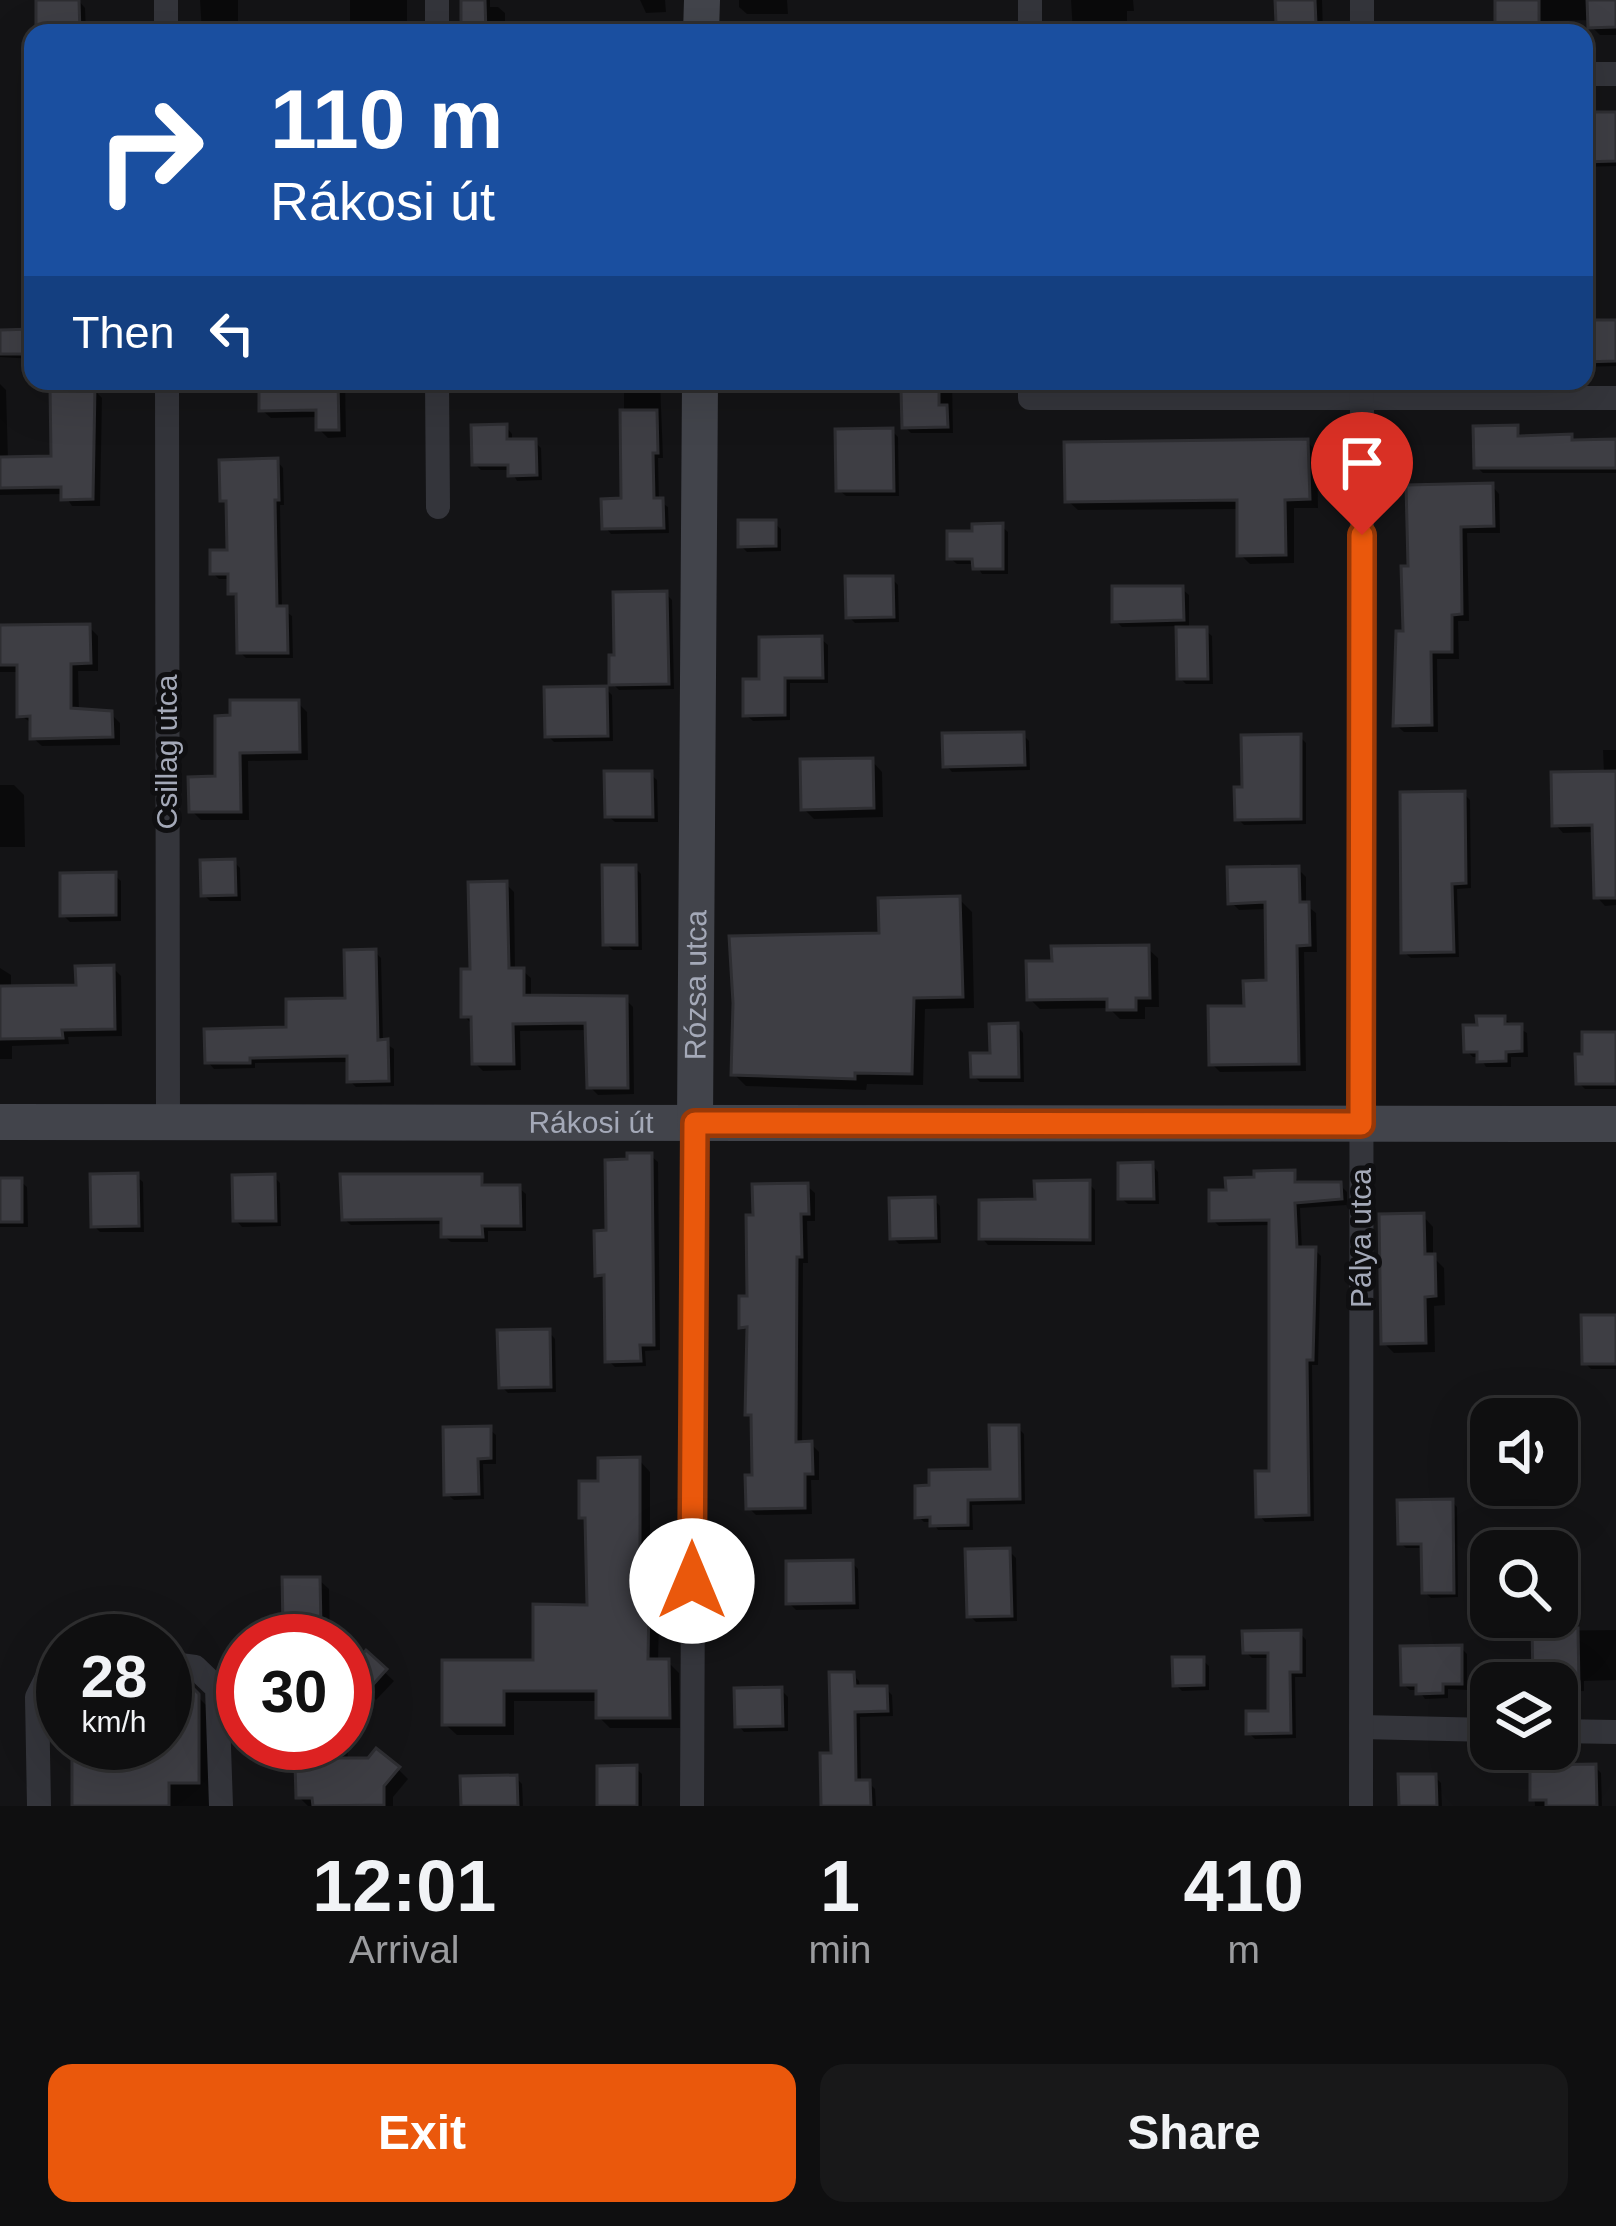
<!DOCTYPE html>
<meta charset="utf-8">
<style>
body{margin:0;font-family:Arial,sans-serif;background:#181819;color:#f1f3f6;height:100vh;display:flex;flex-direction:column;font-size:45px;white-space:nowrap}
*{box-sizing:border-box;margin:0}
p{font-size:39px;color:#9b9c9f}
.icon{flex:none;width:66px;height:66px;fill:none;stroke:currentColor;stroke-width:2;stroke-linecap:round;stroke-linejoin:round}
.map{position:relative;height:1806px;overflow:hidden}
.side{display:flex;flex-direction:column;background:#0f0f10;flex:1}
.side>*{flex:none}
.guide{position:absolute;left:24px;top:24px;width:1569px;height:366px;border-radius:24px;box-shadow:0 12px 48px #0002,0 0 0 3px #2f2f30;background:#1a4fa0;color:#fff;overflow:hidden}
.buttons{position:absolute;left:1470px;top:1398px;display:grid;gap:24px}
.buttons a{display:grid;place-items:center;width:108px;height:108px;border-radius:24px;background:#0f0f10;box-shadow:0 12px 48px #0002,0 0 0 3px #2f2f30;font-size:60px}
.speed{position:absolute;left:36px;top:1614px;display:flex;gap:24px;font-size:60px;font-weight:700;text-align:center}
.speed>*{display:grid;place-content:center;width:156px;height:156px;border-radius:50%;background:#0f0f10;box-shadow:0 12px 48px #0002,0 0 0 3px #2f2f30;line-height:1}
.speed small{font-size:30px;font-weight:400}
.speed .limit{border:18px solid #d22;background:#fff;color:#111}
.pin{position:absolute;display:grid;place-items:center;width:102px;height:102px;color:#fff;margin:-123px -51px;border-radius:50% 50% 50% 0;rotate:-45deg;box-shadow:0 0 12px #0007}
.pin .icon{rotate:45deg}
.me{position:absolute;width:132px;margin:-66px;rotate:0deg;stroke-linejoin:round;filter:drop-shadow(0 0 9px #0008)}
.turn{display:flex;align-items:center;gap:42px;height:252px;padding:0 48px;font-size:54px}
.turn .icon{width:156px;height:156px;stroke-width:2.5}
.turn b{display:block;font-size:84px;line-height:102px}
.then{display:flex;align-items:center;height:114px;padding:0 48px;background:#0003;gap:24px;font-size:45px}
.eta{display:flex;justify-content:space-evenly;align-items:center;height:204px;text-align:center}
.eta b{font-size:72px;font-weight:700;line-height:84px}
.cta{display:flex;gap:24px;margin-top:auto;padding:24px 48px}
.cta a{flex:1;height:138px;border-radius:24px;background:#ea580c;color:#fff;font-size:48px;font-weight:700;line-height:138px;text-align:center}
.cta a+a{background:#181819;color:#f1f3f6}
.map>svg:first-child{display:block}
</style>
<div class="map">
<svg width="1616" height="1806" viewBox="0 0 1616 1806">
<rect width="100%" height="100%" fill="#141416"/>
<g fill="#0007">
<path d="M78,0L85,8L86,33H39Z"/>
<path d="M200,0H238V33H202Z"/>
<path d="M350,0H407V25H402V33H350Z"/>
<path d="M464,0H490V7H498L505,13V33H465Z"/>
<path d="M640,0H665L666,12L646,13Z"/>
<path d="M739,0H787L788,14H747L739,7Z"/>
<path d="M1071,0H1133L1134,11H1127V33H1073Z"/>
<path d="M1278,0H1322L1323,33H1279Z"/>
<path d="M1498,0H1616V35H1600L1591,26V20L1547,21V31L1507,32L1498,23Z"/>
<path d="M984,21L990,33H938L937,22Z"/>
<path d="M1616,114V166L1584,167V115Z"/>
<path d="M25,201H33V250L25,242Z"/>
<path d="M1616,323V366L1584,367V324Z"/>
<path d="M30,332L33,359L0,357V333Z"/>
<path d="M261,381H345L346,437L328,438L319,429V417L271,418L262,410Z"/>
<path d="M624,381H660L663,458H658L659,501L668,507L669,533L611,534L605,527L624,501Z"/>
<path d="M915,381H952L953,433H911L905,427Z"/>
<path d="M0,384L6,390L8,460L54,459L94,390L102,398L100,506H72L64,494L0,495Z"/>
<path d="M506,427L512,434V442H535L541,448L542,480L517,481L511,470H481L475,464Z"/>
<path d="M1516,428L1523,438L1571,437L1576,443L1616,442V473H1483L1477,467Z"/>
<path d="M892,431L898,437L899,496H846L839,490Z"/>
<path d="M1307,442L1317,451L1318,508H1294V563L1250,564L1240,554V509L1078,510L1068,501Z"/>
<path d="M277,461L283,468L284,505H280L282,609L292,616L293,658H246L240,652L237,599L231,592V579H219L213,573L230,553L229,506L223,500Z"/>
<path d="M1492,486L1499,494L1500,533H1467L1469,621H1458L1459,659H1437L1438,732H1404L1396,725L1406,634L1405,569Z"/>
<path d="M774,523L781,529V551L747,552L741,546Z"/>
<path d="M1001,526L1008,532V574H982L976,564H957L950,558L975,534Z"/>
<path d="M892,579L898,585L899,622L855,623L849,617Z"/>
<path d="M1182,589L1189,595V630H1205L1212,636L1213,684H1186L1180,678L1179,626L1122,627L1115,620Z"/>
<path d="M666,594L672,600L674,689L619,690L612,683Z"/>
<path d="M89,627L98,636V671H78L79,712L111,714L120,723V745L42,746L33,738V724L20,715V672H0V628Z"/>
<path d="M821,639L828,645V683H790V720L753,721L746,715L762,682Z"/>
<path d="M606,689L612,695L613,741L554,742L548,736Z"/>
<path d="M298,703L307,712L308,760L248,761L249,820H201L192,811L218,779V719Z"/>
<path d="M1023,735L1029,741L1030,770L952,772L946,765Z"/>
<path d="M1300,737L1306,743V824L1244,825L1238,819L1245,790Z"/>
<path d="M1603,750H1616V905L1605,906L1597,897L1596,832L1563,833L1555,824L1604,774Z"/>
<path d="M872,761L882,772L883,817L814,819L803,808Z"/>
<path d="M650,774L657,780L658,822H615L608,816Z"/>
<path d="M0,785H14L24,795L25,847H0Z"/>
<path d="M1464,794L1470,800L1471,888L1457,889L1459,957L1411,958L1404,952Z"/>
<path d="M234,862L240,868L241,901H210L204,895Z"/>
<path d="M635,868L641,874L642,950H613L606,944Z"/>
<path d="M1298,869L1306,877V905L1316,913L1317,952H1304L1306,1071L1220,1072L1212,1064L1247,1009L1269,983L1268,909L1239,910L1231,902Z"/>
<path d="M114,875L121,881V921L70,922L63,915Z"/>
<path d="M506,884L514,892L515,971H523L531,978V998L625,999L633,1007L634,1094L598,1095L590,1087L588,1030L520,1031L521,1070L483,1071L475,1063L472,1024L464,1016L473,971Z"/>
<path d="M959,899L972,912L974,1008L925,1009L923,1085L867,1084L866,1090L746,1086L734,1074Z"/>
<path d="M1147,948L1158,958L1159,1007H1145V1019H1120L1109,1008L1040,1009L1030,999Z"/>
<path d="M375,952L381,958L383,1042L394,1049V1086L356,1087L350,1081V1062L255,1063V1068L214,1069L208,1062L348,1001Z"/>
<path d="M0,968L11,975V989L79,988L113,968L121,976L122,1036L68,1037L69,1044L12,1046V1059H0Z"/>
<path d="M1504,1019L1527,1033L1528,1057H1511V1067H1486L1480,1057H1473L1467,1051Z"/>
<path d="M1017,1026L1023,1033L1024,1082H980L974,1076Z"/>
<path d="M1616,1035V1089H1585L1579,1083Z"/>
<path d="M651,1156L658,1162L660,1350L645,1351L646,1366L615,1367L608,1360L607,1281L598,1274L609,1233Z"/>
<path d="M1152,1165L1158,1172L1159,1204H1128L1121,1198Z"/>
<path d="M1293,1173L1300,1185H1340L1347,1192V1205L1300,1208L1302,1250H1315L1321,1256L1318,1365H1312L1314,1521L1265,1522L1259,1515L1272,1474V1225L1219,1226L1212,1219L1229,1193Z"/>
<path d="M136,1176L143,1182L144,1232H100L94,1226Z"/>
<path d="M274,1177L280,1183L281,1226L242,1227L236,1220Z"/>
<path d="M480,1177L487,1188H519L526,1194V1231H488V1242H451L444,1236V1224L351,1225L344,1219Z"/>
<path d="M0,1180L20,1181L27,1187L28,1227H0Z"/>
<path d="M1088,1183L1095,1190V1245H988L982,1238L1038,1202Z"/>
<path d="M807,1186L815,1193V1221H807L808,1263H803L802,1445L811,1444L819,1452V1480H811L812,1514L756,1515L749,1508L756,1478L754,1421L748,1414L749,1333L742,1326L750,1299Z"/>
<path d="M934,1200L940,1206L941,1243L899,1244L893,1238Z"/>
<path d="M1423,1216L1433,1227V1257L1444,1268L1445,1305L1434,1306L1435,1352L1394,1353L1384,1343Z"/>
<path d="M1616,1318V1369H1591L1585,1363Z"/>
<path d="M549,1332L555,1339L556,1392L508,1393L502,1387Z"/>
<path d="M1018,1428L1024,1434L1025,1504L972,1505L973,1530H938L933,1522H924L918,1516L993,1472Z"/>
<path d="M489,1429L496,1435V1464H483L484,1499L454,1500L447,1494Z"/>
<path d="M639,1460L650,1472V1611L659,1620L658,1662H668L679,1673L680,1728H610L599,1717V1701H514V1735H457L445,1724L536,1663L590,1608L589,1523L582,1517L601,1484Z"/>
<path d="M1452,1502L1457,1507L1458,1597L1431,1598L1425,1592L1424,1548H1406L1401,1543Z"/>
<path d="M1009,1551L1016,1558L1017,1621L976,1622L970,1616Z"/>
<path d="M852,1563L858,1569L859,1609L796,1610L789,1603Z"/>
<path d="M285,1580H319L329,1589L330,1641H287Z"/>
<path d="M1616,1630V1680L1584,1681V1691L1557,1692V1683H1529V1668H1535V1631Z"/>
<path d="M1300,1633L1306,1640V1677H1295L1296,1738L1255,1739L1249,1733L1271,1714V1658H1252L1246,1652Z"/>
<path d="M1461,1648L1467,1654V1690L1448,1689V1698L1425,1699L1419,1690H1410L1403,1684Z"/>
<path d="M366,1655L394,1681L376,1700L347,1674L348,1786L398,1769L408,1779L393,1797V1806H308L299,1797L319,1766L317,1743H345V1660H361Z"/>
<path d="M1202,1660L1209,1666V1690L1182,1691L1176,1685Z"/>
<path d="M853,1675L859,1681L860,1689H886L892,1695L893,1716L860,1717L861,1783H869L875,1789L876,1806H824Z"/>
<path d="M165,1682L186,1685L212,1711V1806H75V1743H165Z"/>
<path d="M781,1690L788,1697V1731L744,1732L738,1725Z"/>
<path d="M1595,1767L1601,1773L1602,1806H1535L1533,1768Z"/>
<path d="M635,1768L642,1774V1806H600Z"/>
<path d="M1435,1777L1441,1783L1442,1806H1402Z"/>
<path d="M516,1778L522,1784L523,1806H464Z"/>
</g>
<g fill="#3e3e44" stroke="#2e2e32" stroke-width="3">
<path d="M36,0H79L80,33H36Z"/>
<path d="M461,0H485L486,33H461Z"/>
<path d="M1275,0H1315L1316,24H1276Z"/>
<path d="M1495,0H1539V23L1495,24Z"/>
<path d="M1587,0H1616V27L1588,28Z"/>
<path d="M1584,112H1616V161L1584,162Z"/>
<path d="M1584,320H1616V361L1584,362Z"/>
<path d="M31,329L32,354H0V330Z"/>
<path d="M259,381H338L339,430H316V410L259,411Z"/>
<path d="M50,387H95L93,499L61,500V487L0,488V457L51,456Z"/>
<path d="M901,390H939V405H947L948,427L902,428Z"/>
<path d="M620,410H657L658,453H653L654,498H663L664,528L602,529L601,499L621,498Z"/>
<path d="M507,424V439H536L537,475L508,476V465H472L471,425Z"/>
<path d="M1518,425V436L1572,434V440L1616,439V468H1474L1473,426Z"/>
<path d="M893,428L894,491H836L835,429Z"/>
<path d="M1308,439L1310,499L1285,500L1286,555L1237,556V500L1065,502L1064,442Z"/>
<path d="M278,458L279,500H275L277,606H287L288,653H237L236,594H228V574H210V550H227L226,501H220L219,460Z"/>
<path d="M1493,483L1494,526L1461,527L1462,614L1452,615V652H1431L1432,725L1393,726L1396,631H1403L1401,566H1408L1406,485Z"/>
<path d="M738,520H776V546L738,547Z"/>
<path d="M1003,523V569H973L972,559H947V531H972V524Z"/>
<path d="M845,576H893L894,617L846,618Z"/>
<path d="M1112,586H1183L1184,620L1112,622Z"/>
<path d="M667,591L669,684L609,685V655H614L613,592Z"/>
<path d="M90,624L91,663L71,664V708L112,711L113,737L30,739V716L17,717V665H0V625Z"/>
<path d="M1176,627H1207L1208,679H1177Z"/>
<path d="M822,636L823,678H785V715L743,716V679H759V637Z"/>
<path d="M607,686L608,736L545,737L544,687Z"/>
<path d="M230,700H299L300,752L240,753L241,812H189L188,777L215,776V716L230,715Z"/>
<path d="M1024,732L1025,765L943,767L942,733Z"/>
<path d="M1301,734V819L1235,820L1234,787H1242L1241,735Z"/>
<path d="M873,758L874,808L801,810L800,759Z"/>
<path d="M604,771H652L653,817H605Z"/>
<path d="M1616,771V898H1594L1592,825L1552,826L1551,772Z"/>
<path d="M1465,791L1466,883L1452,884L1454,952L1401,953L1400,792Z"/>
<path d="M235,859L236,895L201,896L200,860Z"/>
<path d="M602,865H636L637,945H603Z"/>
<path d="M1299,866L1300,902H1309L1310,945L1297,946L1299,1064L1209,1065L1208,1006H1244L1243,981L1266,980L1265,902L1228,904L1227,867Z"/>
<path d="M116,872V915L60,916V873Z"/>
<path d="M507,881L509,968H524V995L627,996L628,1088H587L585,1023L513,1024L514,1064H472L471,1017H461V969H470L468,882Z"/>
<path d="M960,896L963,997L914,998L912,1074L855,1073V1079L731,1075L733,1003L729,936L879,933L878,898Z"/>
<path d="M1149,945L1150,998H1136V1010H1107V999L1027,1000L1026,961H1052L1051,946Z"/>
<path d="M376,949L378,1040L388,1039L389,1081L347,1082V1056L250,1058V1063H205L204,1029L286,1027V999L345,998L344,950Z"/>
<path d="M114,965L115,1029L62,1030L63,1038L0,1039V986L76,985L75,966Z"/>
<path d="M1476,1016H1505V1024H1522V1051L1506,1052V1061L1477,1062V1052H1464L1463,1025H1477Z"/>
<path d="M1018,1023L1019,1077H971L970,1053H990L989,1024Z"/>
<path d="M1582,1032H1616V1084H1576L1575,1054H1582Z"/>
<path d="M627,1153H652L654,1345H640L641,1361L605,1362L604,1275L595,1276L594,1231L606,1230L605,1160L627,1159Z"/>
<path d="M1153,1162L1154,1199H1118V1163Z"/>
<path d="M1295,1170V1182H1341L1342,1199L1295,1203L1297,1247H1316L1313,1360H1307L1309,1515L1256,1517L1255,1471H1269V1220L1209,1221V1190H1226L1225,1178L1254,1177V1171Z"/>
<path d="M138,1173L139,1226L91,1227L90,1174Z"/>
<path d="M275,1174L276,1221H233L232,1175Z"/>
<path d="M340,1174H482V1185H520L521,1226H482L483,1237H441V1219L342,1220Z"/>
<rect x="0" y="1178" width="22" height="44"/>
<path d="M1090,1180V1240L979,1239V1200L1035,1199L1034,1181Z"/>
<path d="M808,1183L809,1214H801L802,1257H797L796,1442L812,1441L813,1474H805V1508L746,1509L745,1475H752L751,1415H745L747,1327L739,1328V1296H747L746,1215H753L752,1184Z"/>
<path d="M935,1197L936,1238L890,1239L889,1198Z"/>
<path d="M1424,1213L1425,1254H1435L1436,1296L1425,1297L1426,1343L1381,1344L1379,1214Z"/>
<path d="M1581,1315H1616V1364H1582Z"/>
<path d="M550,1329L551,1387L499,1388L497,1330Z"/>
<path d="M989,1425H1019L1020,1499L968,1500V1525L930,1526V1517L915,1518V1486L929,1485V1470L990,1469Z"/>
<path d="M491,1426V1458L478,1459L479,1494L444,1495L443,1427Z"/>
<path d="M640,1457V1605H649L648,1659H669L670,1718H596V1691H504V1725H442V1660H533V1604L587,1605L585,1518H579V1481H598V1458Z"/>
<path d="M1453,1499L1454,1593H1422L1421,1544H1398L1397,1500Z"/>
<path d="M1010,1548L1012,1616L967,1617L965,1549Z"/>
<path d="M853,1560L854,1603L786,1604V1561Z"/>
<path d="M282,1577H320L321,1626H283Z"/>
<path d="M1532,1628H1578L1579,1686L1533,1683Z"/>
<path d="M1301,1630V1672H1290L1291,1733L1246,1734V1711H1268V1653H1243L1242,1631Z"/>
<path d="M1462,1645V1684H1443V1693L1416,1694V1685H1401L1400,1646Z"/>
<path d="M366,1650L387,1669L369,1689H345V1673Z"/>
<path d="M1172,1657H1204V1685L1173,1686Z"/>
<path d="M829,1672H854L855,1686H887L888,1711L855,1712L856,1780H870L871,1806H821L820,1753H831Z"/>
<path d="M165,1680L188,1683L199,1694V1783H169V1806H72V1743H165Z"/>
<path d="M782,1687L783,1726L735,1727L734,1688Z"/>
<path d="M376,1748L400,1767L384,1786V1805L313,1806L312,1798H296L295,1764L316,1763L315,1758H368Z"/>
<path d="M1596,1764L1597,1806H1546V1800H1530V1765Z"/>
<path d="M637,1765V1806H597V1766Z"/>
<path d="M1398,1774H1436L1437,1806H1399Z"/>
<path d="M517,1775L518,1806H461L460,1776Z"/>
</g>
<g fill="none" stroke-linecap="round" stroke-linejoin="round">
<g stroke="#34353b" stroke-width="24">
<path d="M166,0V33"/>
<path d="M437,0V33"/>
<path d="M1030,33V0"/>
<path d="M1362,33V0"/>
<path d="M1584,74H1616"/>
<path d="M167,381L168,1122"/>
<path d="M437,381L438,507"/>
<path d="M1030,381V398H1616"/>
<path d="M165,1663L195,1667L217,1688L221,1806"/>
<path d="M1361,1727L1491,1730"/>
<path d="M1557,1731L1616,1732"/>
<path d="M39,1806L37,1697L46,1679L63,1666"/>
<path d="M692,1806L695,1123"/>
<path d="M1361,1806L1362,381"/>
</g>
<g stroke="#42444b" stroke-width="36">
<path d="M701,33L702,0"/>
<path id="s1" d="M0,1122L1616,1124"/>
<path id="s2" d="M695,1123L700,381"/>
</g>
</g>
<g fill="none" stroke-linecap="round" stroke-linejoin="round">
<g stroke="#983908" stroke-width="30">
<path id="route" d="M692,1581L695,1123L1361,1124L1362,535"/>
</g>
<use href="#route" stroke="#ea580c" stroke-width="21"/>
</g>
<g text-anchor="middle" stroke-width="10" stroke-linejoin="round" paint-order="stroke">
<g font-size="30" fill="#a4a9b8" stroke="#0f0f11">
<text transform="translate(167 752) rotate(-90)" y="10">Csillag utca</text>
<text dy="10" stroke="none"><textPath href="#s2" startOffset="138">Rózsa utca</textPath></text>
<text dy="10" stroke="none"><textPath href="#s1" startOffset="591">Rákosi út</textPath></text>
<text transform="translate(1361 1238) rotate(-90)" y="10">Pálya utca</text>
</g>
</g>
</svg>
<div class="buttons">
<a><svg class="icon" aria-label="sound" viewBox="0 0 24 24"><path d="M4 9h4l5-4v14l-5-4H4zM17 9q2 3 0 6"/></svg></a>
<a><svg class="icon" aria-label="search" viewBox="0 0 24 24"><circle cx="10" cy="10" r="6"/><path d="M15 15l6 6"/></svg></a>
<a><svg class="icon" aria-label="layers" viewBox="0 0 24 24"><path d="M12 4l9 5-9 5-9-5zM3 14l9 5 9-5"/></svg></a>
</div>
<div class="speed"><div>28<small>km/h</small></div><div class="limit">30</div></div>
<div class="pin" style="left:1362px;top:535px;background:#d93025"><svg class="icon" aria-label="arrive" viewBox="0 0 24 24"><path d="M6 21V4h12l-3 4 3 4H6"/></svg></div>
<svg class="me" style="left:692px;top:1581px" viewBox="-20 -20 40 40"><circle r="19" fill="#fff"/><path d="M0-13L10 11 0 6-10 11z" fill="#ea580c"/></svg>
<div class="guide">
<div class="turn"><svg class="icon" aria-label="right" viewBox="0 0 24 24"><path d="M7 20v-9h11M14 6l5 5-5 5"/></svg><div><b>110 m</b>Rákosi út</div></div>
<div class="then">Then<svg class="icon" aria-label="left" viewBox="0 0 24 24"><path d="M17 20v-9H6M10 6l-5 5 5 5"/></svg></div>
</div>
</div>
<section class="side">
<div class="eta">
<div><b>12:01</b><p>Arrival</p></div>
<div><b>1</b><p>min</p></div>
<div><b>410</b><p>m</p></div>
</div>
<div class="cta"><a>Exit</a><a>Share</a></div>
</section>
